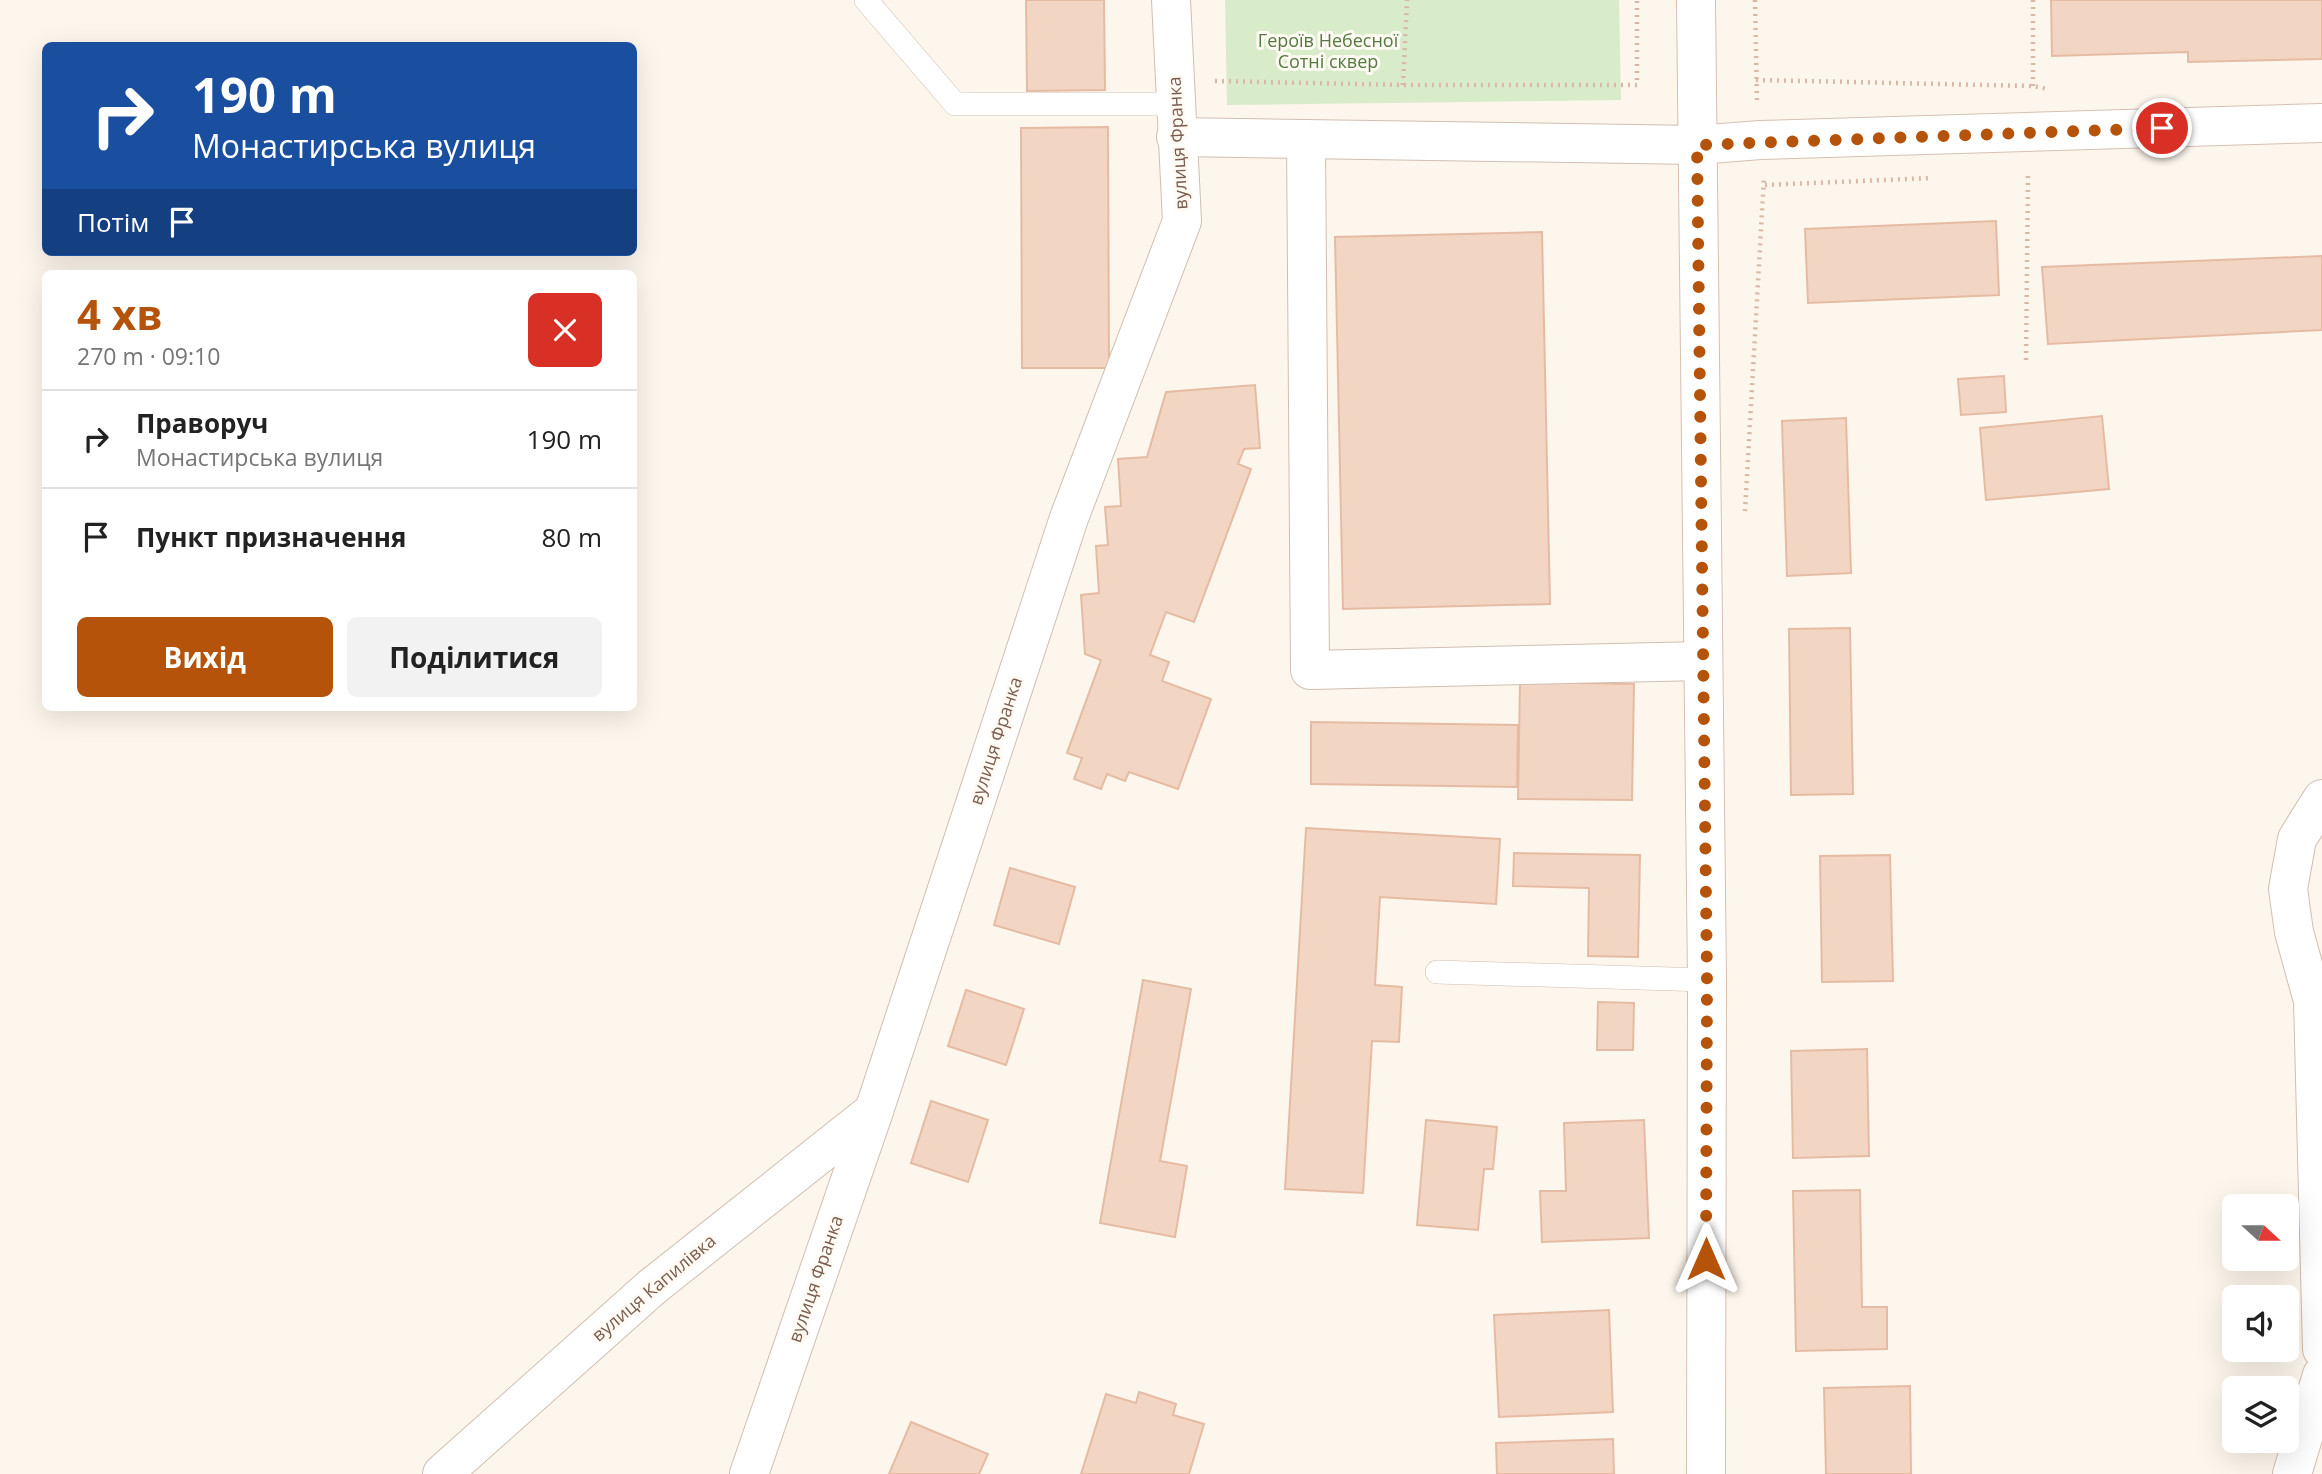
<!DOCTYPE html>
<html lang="uk">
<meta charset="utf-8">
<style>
body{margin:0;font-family:"Open Sans",sans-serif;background:#f2f2f2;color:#222;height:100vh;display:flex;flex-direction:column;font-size:26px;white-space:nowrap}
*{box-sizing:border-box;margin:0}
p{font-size:23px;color:#767676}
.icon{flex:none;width:38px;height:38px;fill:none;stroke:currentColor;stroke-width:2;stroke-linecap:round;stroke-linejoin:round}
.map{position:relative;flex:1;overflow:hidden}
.side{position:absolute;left:42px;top:270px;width:595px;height:441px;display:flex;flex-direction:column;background:#fff;border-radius:10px;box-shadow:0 7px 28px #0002}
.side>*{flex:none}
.hud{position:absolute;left:42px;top:42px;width:595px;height:214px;border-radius:10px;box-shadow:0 7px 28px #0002;background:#1a4fa0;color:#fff;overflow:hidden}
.needle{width:46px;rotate:111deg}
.controls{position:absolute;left:2222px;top:1194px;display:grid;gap:14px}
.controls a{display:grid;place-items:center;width:77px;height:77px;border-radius:10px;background:#fff;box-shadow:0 7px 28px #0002;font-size:35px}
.pin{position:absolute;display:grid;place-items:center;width:60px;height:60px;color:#fff;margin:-30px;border:4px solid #fff;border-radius:50%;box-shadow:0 2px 7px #0007}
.me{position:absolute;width:77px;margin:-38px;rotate:0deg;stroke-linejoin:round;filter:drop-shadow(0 0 5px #0008)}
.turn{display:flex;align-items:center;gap:24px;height:147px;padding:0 35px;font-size:32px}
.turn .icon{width:91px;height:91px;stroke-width:2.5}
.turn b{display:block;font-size:49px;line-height:60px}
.then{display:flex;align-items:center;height:66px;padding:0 35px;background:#0003;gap:14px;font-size:26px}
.round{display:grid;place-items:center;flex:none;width:74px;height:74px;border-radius:10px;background:#f2f2f2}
.summary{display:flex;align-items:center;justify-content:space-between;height:119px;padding:0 35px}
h1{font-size:42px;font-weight:700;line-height:52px;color:#b45309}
.primary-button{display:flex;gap:14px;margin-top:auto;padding:14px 35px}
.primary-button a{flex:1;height:80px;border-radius:10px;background:#b45309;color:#fff;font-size:28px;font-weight:700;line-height:80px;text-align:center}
.primary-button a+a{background:#f2f2f2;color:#222}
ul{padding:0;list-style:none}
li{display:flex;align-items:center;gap:21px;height:98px;padding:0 35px;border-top:2px solid #e0e0e0}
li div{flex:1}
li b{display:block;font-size:26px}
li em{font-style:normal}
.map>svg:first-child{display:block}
</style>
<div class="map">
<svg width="2322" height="1474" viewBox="0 0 2322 1474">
<rect width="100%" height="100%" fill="#fdf6ec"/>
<path fill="#d8ecc9" d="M1225,0H1619L1621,100L1227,105Z"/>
<g fill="#f3d5c3" stroke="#e6bba3" stroke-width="2">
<path d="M1026,0H1104L1105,90L1027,91Z"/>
<path d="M2051,0H2322V59L2188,62V52L2052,56Z"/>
<path d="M1108,127L1109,368H1022L1021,128Z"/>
<path d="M1996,221L1999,295L1808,303L1805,229Z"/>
<path d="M1542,232L1550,604L1343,609L1335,237Z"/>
<path d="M2322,256V330L2048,344L2042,267Z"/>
<path d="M2004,376L2006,412L1961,415L1958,379Z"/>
<path d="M1255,385L1260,448L1244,449L1238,464L1251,469L1194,622L1166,612L1150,655L1169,662L1162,681L1211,699L1178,789L1129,772L1125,781L1107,774L1101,789L1074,779L1082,758L1067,753L1101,660L1085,654L1081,595L1099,593L1096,546L1108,545L1105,507L1121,506L1118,459L1147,457L1166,392Z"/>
<path d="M2102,416L2109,489L1986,500L1980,428Z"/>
<path d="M1846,418L1851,573L1787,576L1782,421Z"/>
<path d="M1850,628L1853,794L1791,795L1789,629Z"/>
<path d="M1520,682L1634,684L1632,800L1518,799Z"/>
<path d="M1311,722L1518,725L1517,787L1311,784Z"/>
<path d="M1306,828L1500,839L1496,904L1380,897L1375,985L1402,987L1399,1042L1372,1041L1363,1193L1285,1189Z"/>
<path d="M1514,853L1640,855L1638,957L1588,956L1589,888L1513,886Z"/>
<path d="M1890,855L1893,981L1822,982L1820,856Z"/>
<path d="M1010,868L1075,887L1059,944L994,925Z"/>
<path d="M1143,980L1191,989L1160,1161L1187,1166L1175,1237L1100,1223Z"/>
<path d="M966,990L1024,1009L1006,1065L948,1046Z"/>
<path d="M1598,1002L1634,1003L1633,1050H1597Z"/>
<path d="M1867,1049L1869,1156L1793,1158L1791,1051Z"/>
<path d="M931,1101L988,1120L968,1182L911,1163Z"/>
<path d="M1426,1120L1497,1127L1493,1169H1484L1478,1230L1417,1225Z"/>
<path d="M1644,1120L1649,1238L1542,1242L1540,1191H1566L1564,1123Z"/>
<path d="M1860,1190L1862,1307H1887V1349L1796,1351L1793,1191Z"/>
<path d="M1609,1310L1613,1412L1499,1417L1494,1315Z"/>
<path d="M1910,1386L1911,1474H1826L1824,1388Z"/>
<path d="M1139,1392L1176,1404L1173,1415L1204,1424L1189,1474H1081L1106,1394L1136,1403Z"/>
<path d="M911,1422L988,1454L979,1474H889Z"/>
<path d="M1613,1439L1614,1474H1497L1496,1443Z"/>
</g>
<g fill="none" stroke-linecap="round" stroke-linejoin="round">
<g stroke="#d1beb0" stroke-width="24">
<g id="service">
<path d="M866,0L955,104H1175"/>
<path d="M1437,972L1707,980"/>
</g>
</g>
<g stroke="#d1beb0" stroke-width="40">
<g id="minor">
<path d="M1176,137L1697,145"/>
<path d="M1306,139L1310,670L1703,661"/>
<path d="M2322,799L2297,839L2288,889L2294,932L2313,1001L2322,1349"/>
<path d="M442,1474L652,1287L874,1111"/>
<path d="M749,1474L874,1111L1069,518L1182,221L1171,0"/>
<path d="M2292,1474L2322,1375"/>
</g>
</g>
<g stroke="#d6c0b0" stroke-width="40">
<g id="secondary">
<path d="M1696,0L1707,980L1706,1474"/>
<path d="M1697,145L1760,140L2322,123"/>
</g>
</g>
<g stroke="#d9b8a5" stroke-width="4.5" stroke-dasharray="2 5" stroke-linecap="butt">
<path d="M1755,0L1757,102"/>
<path d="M1756,80L2033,86L2048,89"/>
<path d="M1215,81L1403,85H1637V0"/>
<path d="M1403,85L1407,0"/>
<path d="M2033,86V0"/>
<path d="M1765,185L1932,178"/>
<path d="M2026,360L2028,174"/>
<path d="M1745,511L1764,177"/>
</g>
<use href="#service" stroke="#fff" stroke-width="23"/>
<use href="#minor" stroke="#fff" stroke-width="38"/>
<use href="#secondary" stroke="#fff" stroke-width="38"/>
</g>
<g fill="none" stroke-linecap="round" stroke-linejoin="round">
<path stroke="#b45309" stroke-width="12" stroke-dasharray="0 21.6" d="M1706,1259L1707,980L1697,145L2162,128"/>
</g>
<g text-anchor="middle" stroke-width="6" stroke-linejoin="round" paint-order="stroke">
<g font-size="18" fill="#537a41" stroke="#fffaf3">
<text x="1328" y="47">Героїв Небесної<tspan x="1328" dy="21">Сотні сквер</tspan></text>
</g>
<g font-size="18" fill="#7a5c4d" stroke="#fffaf3">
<text transform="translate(1178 143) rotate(-93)" y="6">вулиця Франка</text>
<text transform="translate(996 741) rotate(-72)" y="6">вулиця Франка</text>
<text transform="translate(816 1279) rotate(-71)" y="6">вулиця Франка</text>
<text transform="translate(654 1288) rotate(-40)" y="6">вулиця Капилівка</text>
</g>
</g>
</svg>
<div class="controls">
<a><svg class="needle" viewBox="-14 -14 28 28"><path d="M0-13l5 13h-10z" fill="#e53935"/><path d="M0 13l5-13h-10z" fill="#767676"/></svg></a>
<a><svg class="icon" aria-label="sound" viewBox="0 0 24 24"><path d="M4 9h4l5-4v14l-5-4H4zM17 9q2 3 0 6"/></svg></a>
<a><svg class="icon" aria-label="layers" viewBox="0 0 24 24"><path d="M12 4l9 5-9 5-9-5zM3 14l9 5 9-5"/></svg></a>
</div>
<div class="pin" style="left:2162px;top:128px;background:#d93025"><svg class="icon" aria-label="arrive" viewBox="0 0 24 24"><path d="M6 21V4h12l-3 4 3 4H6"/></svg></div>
<svg class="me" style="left:1706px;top:1259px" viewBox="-20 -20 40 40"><path d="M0-17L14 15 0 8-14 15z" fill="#b45309" stroke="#fff" stroke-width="4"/></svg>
<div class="hud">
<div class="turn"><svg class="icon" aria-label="right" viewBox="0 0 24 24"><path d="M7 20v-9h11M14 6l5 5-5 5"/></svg><div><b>190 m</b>Монастирська вулиця</div></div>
<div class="then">Потім<svg class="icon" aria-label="arrive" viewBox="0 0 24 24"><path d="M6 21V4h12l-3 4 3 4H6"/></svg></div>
</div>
<section class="side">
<div class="summary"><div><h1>4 хв</h1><p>270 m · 09:10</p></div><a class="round" style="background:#d93025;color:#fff"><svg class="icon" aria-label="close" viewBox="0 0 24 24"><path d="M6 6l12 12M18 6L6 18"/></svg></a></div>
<ul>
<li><svg class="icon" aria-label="right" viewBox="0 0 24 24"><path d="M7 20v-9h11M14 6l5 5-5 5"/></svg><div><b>Праворуч</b><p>Монастирська вулиця</p></div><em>190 m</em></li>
<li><svg class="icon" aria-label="arrive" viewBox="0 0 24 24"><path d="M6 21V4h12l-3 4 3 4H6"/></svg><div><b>Пункт призначення</b></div><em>80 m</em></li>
</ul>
<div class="primary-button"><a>Вихід</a><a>Поділитися</a></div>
</section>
</div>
